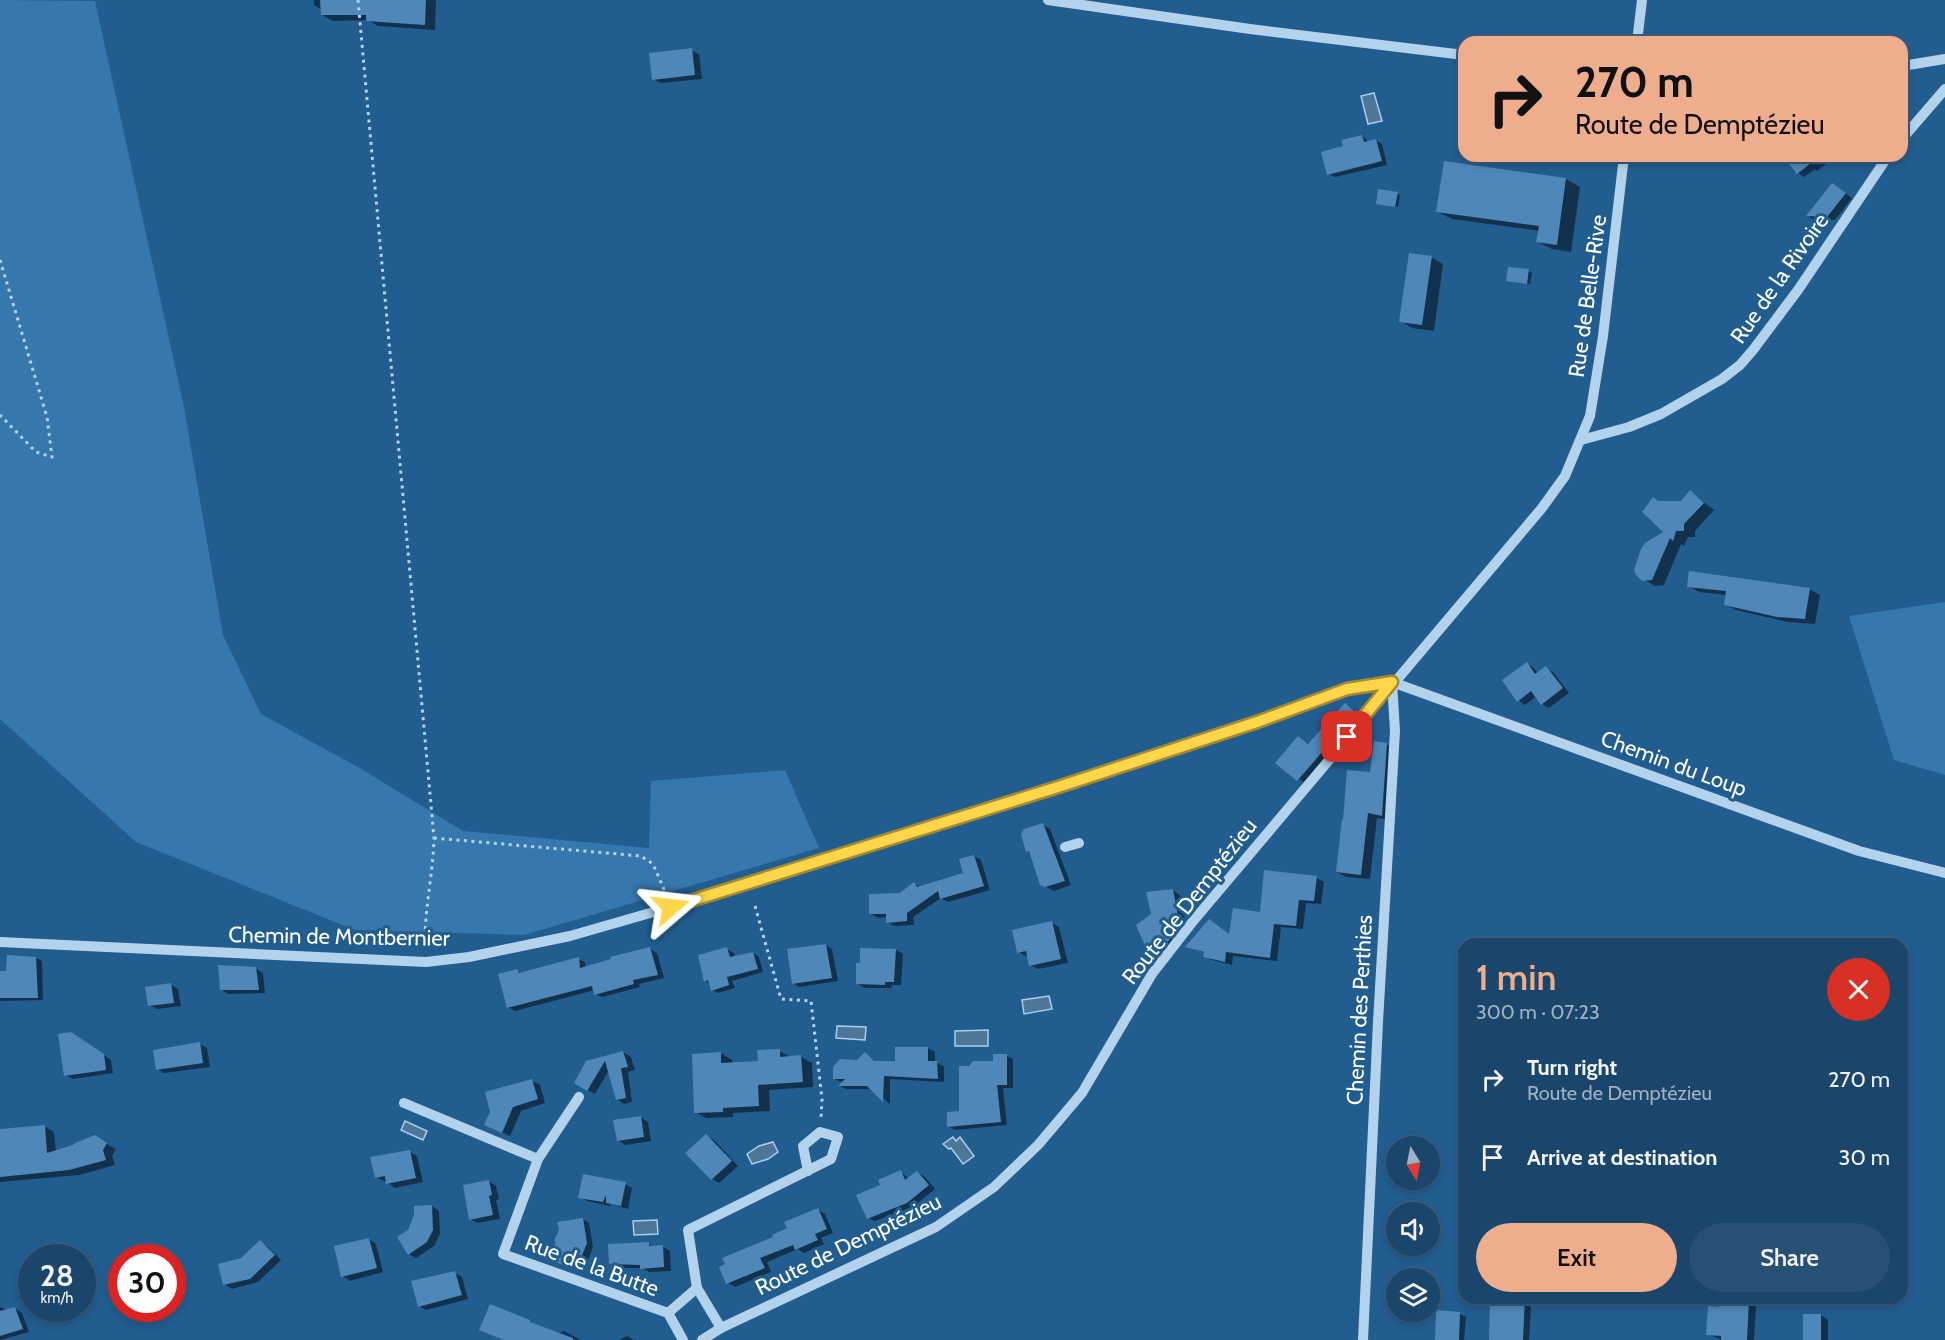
<!DOCTYPE html>
<meta charset="utf-8">
<style>
body{margin:0;font-family:Cabin,sans-serif;background:#275074;color:#f1f3f6;height:100vh;display:flex;flex-direction:column;font-size:22px;white-space:nowrap}
*{box-sizing:border-box;margin:0}
p{font-size:20px;color:#9fb1c2}
.icon{flex:none;width:33px;height:33px;fill:none;stroke:currentColor;stroke-width:2;stroke-linecap:round;stroke-linejoin:round}
.map{position:relative;flex:1;overflow:hidden}
.details{position:absolute;left:1458px;top:938px;width:450px;height:366px;display:flex;flex-direction:column;background:#1a466c;border-radius:18px;box-shadow:0 3px 9px #0003,0 0 0 2px #385e7f}
.details>*{flex:none}
.top-card{position:absolute;left:1458px;top:36px;width:450px;height:126px;border-radius:18px;box-shadow:0 3px 9px #0003,0 0 0 2px #385e7f;background:#eead8d;color:#111;overflow:hidden}
.needle{width:39px;rotate:170deg}
.controls{position:absolute;left:1386px;top:1136px;display:grid;gap:12px}
.controls a{display:grid;place-items:center;width:54px;height:54px;border-radius:50%;background:#1a466c;box-shadow:0 3px 9px #0003,0 0 0 2px #385e7f;font-size:30px}
.speed{position:absolute;left:18px;top:1244px;display:flex;gap:12px;font-size:30px;font-weight:700;text-align:center}
.speed>*{display:grid;place-content:center;width:78px;height:78px;border-radius:50%;background:#1a466c;box-shadow:0 3px 9px #0003,0 0 0 2px #385e7f;line-height:1}
.speed small{font-size:15px;font-weight:400}
.speed .limit{border:9px solid #d22;background:#fff;color:#111}
.pin{position:absolute;display:grid;place-items:center;width:51px;height:51px;color:#fff;margin:-26px;border-radius:12px;box-shadow:0 3px 9px #0006}
.me{position:absolute;width:66px;margin:-33px;rotate:73deg;stroke-linejoin:round;filter:drop-shadow(0 0 4px #0008)}
.turn{display:flex;align-items:center;gap:21px;height:126px;padding:0 18px;font-size:27px}
.turn .icon{width:78px;height:78px;stroke-width:2.5}
.turn b{display:block;font-size:42px;line-height:51px}
.round{display:grid;place-items:center;flex:none;width:63px;height:63px;border-radius:32px;background:#275074}
.overview{display:flex;align-items:center;justify-content:space-between;height:102px;padding:0 18px}
h1{font-size:36px;font-weight:600;line-height:45px;color:#eead8d}
.primary-button{display:flex;gap:12px;margin-top:auto;padding:12px 18px}
.primary-button a{flex:1;height:69px;border-radius:36px;background:#eead8d;color:#111;font-size:24px;font-weight:600;line-height:69px;text-align:center}
.primary-button a+a{background:#275074;color:#f1f3f6}
ul{padding:0;list-style:none}
li{display:flex;align-items:center;gap:18px;height:78px;padding:0 18px}
li div{flex:1}
li b{display:block;font-size:22px}
li em{font-style:normal}
.map>svg:first-child{display:block}
</style>
<div class="map">
<svg width="1945" height="1340" viewBox="0 0 1945 1340">
<rect width="100%" height="100%" fill="#225d90"/>
<g fill="#3677ad">
<path d="M0,0L95,1L184,407L223,635L261,714L358,767L463,831L649,848L651,781L785,770L819,848L524,935L355,930L136,842L0,719Z"/>
<path d="M1945,602V775L1894,760L1849,616Z"/>
</g>
<g fill="#4d7699" stroke="#a7cfed" stroke-width="1.5">
<path d="M1374,93L1382,121L1368,124L1361,96Z"/>
<path d="M1049,996L1052,1009L1024,1014L1022,1000Z"/>
<path d="M837,1026L866,1027L865,1040L836,1038Z"/>
<path d="M988,1030V1046H955V1031Z"/>
<path d="M405,1121L427,1131L423,1140L401,1130Z"/>
<path d="M953,1137L956,1141L960,1137L974,1156L963,1164L951,1148L949,1149L943,1144Z"/>
<path d="M773,1142L778,1152L768,1159L752,1164L747,1154L759,1146Z"/>
<path d="M657,1220L658,1234L634,1235L633,1221Z"/>
</g>
<g fill="#0007">
<path d="M314,0H436L435,30L378,26L368,20L333,21L322,15V10L314,5Z"/>
<path d="M691,50L699,54L702,79L661,83L653,79Z"/>
<path d="M1362,136L1369,142L1375,140L1382,144L1387,165L1335,177L1328,174L1345,147Z"/>
<path d="M1785,156H1837L1817,171L1815,169L1804,177L1798,173Z"/>
<path d="M1445,162L1566,179L1580,187L1571,252L1552,249L1538,242L1540,231L1452,219L1438,212Z"/>
<path d="M1840,189L1852,198L1835,220H1814L1808,216Z"/>
<path d="M1397,193L1400,195L1398,207L1378,203Z"/>
<path d="M1431,257L1443,264L1434,331L1412,328L1401,321Z"/>
<path d="M1528,271L1532,273L1530,284L1508,280Z"/>
<path d="M1690,492L1714,510L1695,531V537H1688L1684,546L1681,544L1664,585L1655,586L1643,579L1666,532L1660,503L1681,502Z"/>
<path d="M1689,586L1809,589L1820,595L1815,624L1788,622L1736,610L1725,604L1727,595L1699,592Z"/>
<path d="M1527,664L1534,668L1538,674L1546,668L1553,672L1569,693L1549,708L1542,704L1537,696L1525,705L1518,700Z"/>
<path d="M1346,705L1367,720L1310,787L1277,762L1298,738L1310,744Z"/>
<path d="M1386,744L1395,750L1390,820L1377,818L1370,879L1346,877L1337,872L1371,773Z"/>
<path d="M1043,825L1050,829L1071,885L1054,891L1041,884L1031,853L1028,851Z"/>
<path d="M974,856L981,860L990,890L948,902L941,898L913,917L914,925L894,926L887,922V917L878,918L871,914L915,884L920,887L965,874Z"/>
<path d="M1317,878L1324,882L1321,904L1306,903L1303,929L1281,927L1277,961L1233,956L1232,965L1212,960L1205,956L1206,953L1187,947L1230,935Z"/>
<path d="M1173,890L1180,895L1187,930L1169,945L1157,958L1150,954L1137,926L1153,915Z"/>
<path d="M1052,923L1059,927L1068,963L1038,969L1031,965L1029,955L1026,956L1019,952Z"/>
<path d="M826,945L832,949L838,981L799,987L793,983Z"/>
<path d="M650,949L657,953L664,978L639,984L640,987L602,997L596,994L595,990L515,1011L508,1007L517,971L523,974L578,959L585,962L586,968Z"/>
<path d="M727,949L734,953L735,958L753,953L759,957L763,972L732,981L735,988L718,993L712,990L710,984L705,981Z"/>
<path d="M896,950L903,954L901,985H891L892,988H864L857,983Z"/>
<path d="M36,958L42,961L43,1000L0,1001V973L7,972Z"/>
<path d="M255,968L263,973L265,993L228,994L221,989Z"/>
<path d="M171,985L178,989L181,1006L157,1009L149,1005Z"/>
<path d="M79,1038L111,1060L113,1073L73,1079L65,1075Z"/>
<path d="M200,1044L207,1048L210,1067L164,1073L157,1069Z"/>
<path d="M928,1048L935,1052V1062L944,1066V1082L890,1079V1104L873,1089H846L840,1086L843,1083L835,1079L865,1054L877,1063L897,1062Z"/>
<path d="M779,1051L791,1057H801L812,1063L813,1087L769,1090L770,1111L733,1113V1117L706,1118L695,1112L721,1053L732,1060V1064L759,1062Z"/>
<path d="M623,1052L631,1057L635,1070L628,1072L632,1102L624,1104L617,1099L609,1070L595,1094L576,1083L587,1063Z"/>
<path d="M1007,1056L1013,1059V1088H1003L1007,1125L955,1130L948,1126L994,1063Z"/>
<path d="M532,1081L540,1085L545,1103L521,1111L510,1136L493,1128Z"/>
<path d="M641,1117L648,1122L651,1141L625,1145L618,1140Z"/>
<path d="M44,1126L54,1132L56,1152L94,1137L116,1149L112,1156L115,1165L79,1175L0,1182V1129Z"/>
<path d="M706,1136L714,1140L738,1166L719,1183L712,1179Z"/>
<path d="M410,1152L417,1156L423,1182L395,1188L388,1183L387,1181H384L376,1177Z"/>
<path d="M901,1172L909,1179L918,1173L924,1176L935,1189L914,1206L875,1221L868,1218L882,1186Z"/>
<path d="M489,1181L496,1186L499,1199L496,1200L500,1219L477,1223L470,1219Z"/>
<path d="M625,1184L632,1188L628,1209L611,1204L610,1206L587,1201L580,1197Z"/>
<path d="M432,1206L439,1211L440,1234L434,1246L416,1258L409,1254V1231Z"/>
<path d="M818,1210L825,1214L833,1233L821,1238L824,1244L804,1253L798,1249L767,1262L771,1272L735,1287L728,1283L775,1238Z"/>
<path d="M583,1219L589,1223L593,1247L583,1273L557,1263Z"/>
<path d="M369,1239L376,1244L383,1272L350,1281L343,1276Z"/>
<path d="M260,1242L267,1246L281,1260L258,1282L232,1289L225,1284L242,1260Z"/>
<path d="M648,1244L654,1247L662,1246L670,1251L671,1271L649,1272L643,1268H618L611,1264Z"/>
<path d="M112,1273H122V1295L111,1291Z"/>
<path d="M455,1273L462,1277L468,1299L426,1310L419,1306Z"/>
<path d="M172,1276L177,1278L175,1299H172Z"/>
<path d="M1551,1298H1594V1302L1557,1301Z"/>
<path d="M1749,1302L1756,1306L1754,1340H1722L1708,1334L1721,1308Z"/>
<path d="M1524,1304L1531,1307L1529,1340H1490Z"/>
<path d="M0,1307L6,1310L15,1308L22,1313L29,1332L0,1340Z"/>
<path d="M1460,1314L1466,1317L1464,1340H1437Z"/>
<path d="M1821,1315L1828,1320V1340H1805Z"/>
<path d="M564,1331L581,1340H505L556,1334Z"/>
<path d="M627,1336L634,1340H619Z"/>
</g>
<g fill="#4f88b8">
<path d="M320,0H426L425,25L366,21V15H321Z"/>
<path d="M692,48L695,75L652,80L649,53Z"/>
<path d="M1362,135L1364,142L1376,139L1382,161L1327,175L1321,152L1343,146L1341,140Z"/>
<path d="M1783,156H1820L1797,174Z"/>
<path d="M1444,161L1566,178L1557,245L1536,242L1539,226L1436,212Z"/>
<path d="M1832,183L1846,193L1827,217L1806,216Z"/>
<path d="M1378,189L1398,192L1395,207L1376,204Z"/>
<path d="M1409,253L1432,256L1422,325L1399,322Z"/>
<path d="M1508,267L1529,269L1527,284L1506,281Z"/>
<path d="M1690,490L1704,503L1684,524V531H1676L1673,541L1670,538L1652,580L1642,581L1636,575L1634,570L1641,549L1645,543L1663,532L1642,512L1653,497L1658,501H1681Z"/>
<path d="M1689,571L1810,588L1805,619L1777,617L1724,605L1726,591L1687,587Z"/>
<path d="M1527,662L1535,674L1546,666L1563,688L1541,705L1531,691L1517,702L1502,680Z"/>
<path d="M1345,703L1356,713L1297,781L1275,763L1298,736L1308,744Z"/>
<path d="M1374,741L1387,743L1382,816L1368,813L1361,875L1336,872L1342,819L1343,820L1347,770L1370,772Z"/>
<path d="M1043,823L1065,881L1045,887L1040,885L1029,851L1026,852L1021,834L1024,829Z"/>
<path d="M974,855L984,886L940,899L938,891L907,913V921L886,923V914H869V894L900,893L914,882L917,887L963,873L959,859Z"/>
<path d="M1264,870L1317,876L1314,901L1299,900L1296,926L1274,924L1270,958L1226,952L1225,962L1203,957L1204,952L1185,947L1209,919L1229,934L1233,908L1260,912Z"/>
<path d="M1173,889L1180,926L1167,943L1161,941L1149,955L1136,925L1151,914L1146,892Z"/>
<path d="M1052,921L1061,959L1029,966L1026,951L1017,953L1012,930Z"/>
<path d="M826,944L832,978L792,984L787,949Z"/>
<path d="M650,947L658,975L633,980L634,984L594,995L592,986L507,1008L498,974L517,969L519,973L579,957L580,968L611,959L610,957Z"/>
<path d="M727,947L730,957L753,952L758,969L727,977L729,985L711,991L708,980L704,982L698,955Z"/>
<path d="M860,948L896,949L894,982H885V985L856,984V963H860Z"/>
<path d="M7,955L36,957L38,998H0V971H6Z"/>
<path d="M218,965L256,967L259,990H220Z"/>
<path d="M171,983L174,1003L148,1006L145,987Z"/>
<path d="M71,1032L104,1054L106,1070L64,1076L58,1034Z"/>
<path d="M200,1042L203,1063L156,1070L153,1050Z"/>
<path d="M895,1047H928V1061H937L938,1079L884,1076L883,1102L867,1086H838L845,1079H833V1067L840,1059L857,1060L865,1052L874,1061H895Z"/>
<path d="M780,1049V1057L801,1055L803,1082L758,1085L759,1106L723,1108V1112L694,1113L692,1054L721,1052V1063L758,1061L757,1050Z"/>
<path d="M623,1051L628,1067L621,1068L626,1098L616,1100L605,1061L587,1091L574,1083L586,1061Z"/>
<path d="M993,1054H1007V1085H997L1001,1122L947,1127V1112L959,1111V1066H969L973,1061H993Z"/>
<path d="M532,1079L538,1099L513,1107L502,1133L484,1125L490,1112L485,1092Z"/>
<path d="M641,1116L644,1137L617,1141L613,1120Z"/>
<path d="M45,1125L47,1153L73,1145L75,1143L95,1135L107,1143L103,1150L106,1160L69,1170L0,1177V1129Z"/>
<path d="M706,1134L732,1161L711,1180L685,1153Z"/>
<path d="M410,1150L416,1178L386,1184L385,1176L375,1178L370,1157Z"/>
<path d="M901,1170L905,1180L917,1171L929,1185L907,1203L867,1219L856,1195L880,1185L878,1180Z"/>
<path d="M583,1174L626,1182L621,1206L606,1203V1195L603,1202L578,1198Z"/>
<path d="M489,1180L492,1195L489,1196L493,1215L469,1220L463,1185Z"/>
<path d="M432,1205L433,1230L427,1242L408,1255L397,1237L408,1230L414,1215V1206Z"/>
<path d="M818,1208L827,1229L815,1234L818,1240L795,1250L793,1245L760,1258L765,1268L726,1284L719,1267L725,1264L722,1258L773,1237L772,1235L787,1228L784,1222Z"/>
<path d="M583,1218L587,1243L576,1270L549,1260L556,1241H554L559,1230L557,1222Z"/>
<path d="M369,1238L377,1268L341,1277L334,1246Z"/>
<path d="M260,1240L275,1255L250,1279L223,1285L218,1264L241,1258Z"/>
<path d="M649,1242V1246L663,1245L664,1267L640,1269V1265L609,1264L608,1244Z"/>
<path d="M455,1271L462,1295L418,1307L411,1281Z"/>
<path d="M1496,1298H1525L1523,1340H1489L1490,1300H1496Z"/>
<path d="M1720,1298L1749,1300L1747,1340H1721V1336L1706,1335L1708,1306L1719,1307Z"/>
<path d="M490,1304L530,1320V1322L573,1338V1340H504L479,1330Z"/>
<path d="M15,1307L23,1329L0,1336V1311Z"/>
<path d="M1436,1310L1460,1312L1459,1340H1435Z"/>
<rect x="1803" y="1314" width="18" height="26"/>
</g>
<g fill="none" stroke-linecap="round" stroke-linejoin="round">
<g stroke="#b3d3ec" stroke-width="3" stroke-dasharray="3 4.5" stroke-linecap="butt">
<path d="M358,0L434,838C433,875 424,911 425,948"/>
<path d="M0,260L47,417L52,457L36,452L0,415"/>
<path d="M434,838L641,856L653,864L666,894"/>
<path d="M755,906L781,999L811,1001L822,1099L821,1118"/>
</g>
<g stroke="#b3d3ec" stroke-width="10">
<path d="M1048,0L1250,29L1464,55"/>
<path d="M1637,42L1642,0"/>
<path d="M1902,66L1945,59"/>
<path d="M1902,139L1945,89"/>
<path d="M1581,440L1629,427L1661,414L1722,379L1740,365L1753,350L1798,290L1888,156"/>
<path d="M1065,847L1079,843"/>
<path d="M0,942L426,962L469,957L570,936L671,907L1058,787L1257,722L1347,689L1392,682L1859,851L1945,873"/>
<path d="M404,1103L538,1159L503,1254L668,1313L683,1340"/>
<path d="M538,1159L579,1097"/>
<path d="M668,1313L697,1288"/>
<path d="M721,1328L697,1288L688,1230L831,1159L838,1137L820,1132L803,1146L808,1171"/>
<path d="M702,1340L721,1328L936,1227L994,1187L1038,1145L1082,1093L1152,974L1194,920L1542,508L1565,476L1590,416L1603,336L1624,156"/>
<path d="M1363,1340L1378,1022L1395,731L1392,682"/>
</g>
</g>
<g fill="none" stroke-linecap="round" stroke-linejoin="round">
<g stroke="#a68a30" stroke-width="15">
<path id="route" d="M671,907L1058,787L1257,722L1347,689L1392,682L1347,737"/>
</g>
<use href="#route" stroke="#ffd54a" stroke-width="10"/>
</g>
<g text-anchor="middle" stroke-width="6" stroke-linejoin="round" paint-order="stroke">
<g font-size="22" fill="#fff" stroke="#225d90">
<text transform="translate(1779 278) rotate(-55)" y="8">Rue de la Rivoire</text>
<text transform="translate(1587 296) rotate(-82)" y="8">Rue de Belle-Rive</text>
<text transform="translate(1674 763) rotate(20)" y="8">Chemin du Loup</text>
<text transform="translate(1189 901) rotate(-52)" y="8">Route de Demptézieu</text>
<text transform="translate(339 936) rotate(1)" y="8">Chemin de Montbernier</text>
<text transform="translate(1359 1010) rotate(-87)" y="8">Chemin des Perthies</text>
<text transform="translate(848 1244) rotate(-26)" y="8">Route de Demptézieu</text>
<text transform="translate(592 1265) rotate(20)" y="8">Rue de la Butte</text>
</g>
</g>
</svg>
<div class="controls">
<a><svg class="needle" viewBox="-14 -14 28 28"><path d="M0-13l5 13h-10z" fill="#e53935"/><path d="M0 13l5-13h-10z" fill="#9fb1c2"/></svg></a>
<a><svg class="icon" aria-label="sound" viewBox="0 0 24 24"><path d="M4 9h4l5-4v14l-5-4H4zM17 9q2 3 0 6"/></svg></a>
<a><svg class="icon" aria-label="layers" viewBox="0 0 24 24"><path d="M12 4l9 5-9 5-9-5zM3 14l9 5 9-5"/></svg></a>
</div>
<div class="speed"><div>28<small>km/h</small></div><div class="limit">30</div></div>
<div class="pin" style="left:1347px;top:737px;background:#d93025"><svg class="icon" aria-label="arrive" viewBox="0 0 24 24"><path d="M6 21V4h12l-3 4 3 4H6"/></svg></div>
<svg class="me" style="left:671px;top:907px" viewBox="-20 -20 40 40"><path d="M0-17L14 15 0 8-14 15z" fill="#ffd54a" stroke="#fff" stroke-width="4"/></svg>
<div class="top-card">
<div class="turn"><svg class="icon" aria-label="right" viewBox="0 0 24 24"><path d="M7 20v-9h11M14 6l5 5-5 5"/></svg><div><b>270 m</b>Route de Demptézieu</div></div>
</div>
<section class="details">
<div class="overview"><div><h1>1 min</h1><p>300 m · 07:23</p></div><a class="round" style="background:#d93025;color:#fff"><svg class="icon" aria-label="close" viewBox="0 0 24 24"><path d="M6 6l12 12M18 6L6 18"/></svg></a></div>
<ul>
<li><svg class="icon" aria-label="right" viewBox="0 0 24 24"><path d="M7 20v-9h11M14 6l5 5-5 5"/></svg><div><b>Turn right</b><p>Route de Demptézieu</p></div><em>270 m</em></li>
<li><svg class="icon" aria-label="arrive" viewBox="0 0 24 24"><path d="M6 21V4h12l-3 4 3 4H6"/></svg><div><b>Arrive at destination</b></div><em>30 m</em></li>
</ul>
<div class="primary-button"><a>Exit</a><a>Share</a></div>
</section>
</div>
